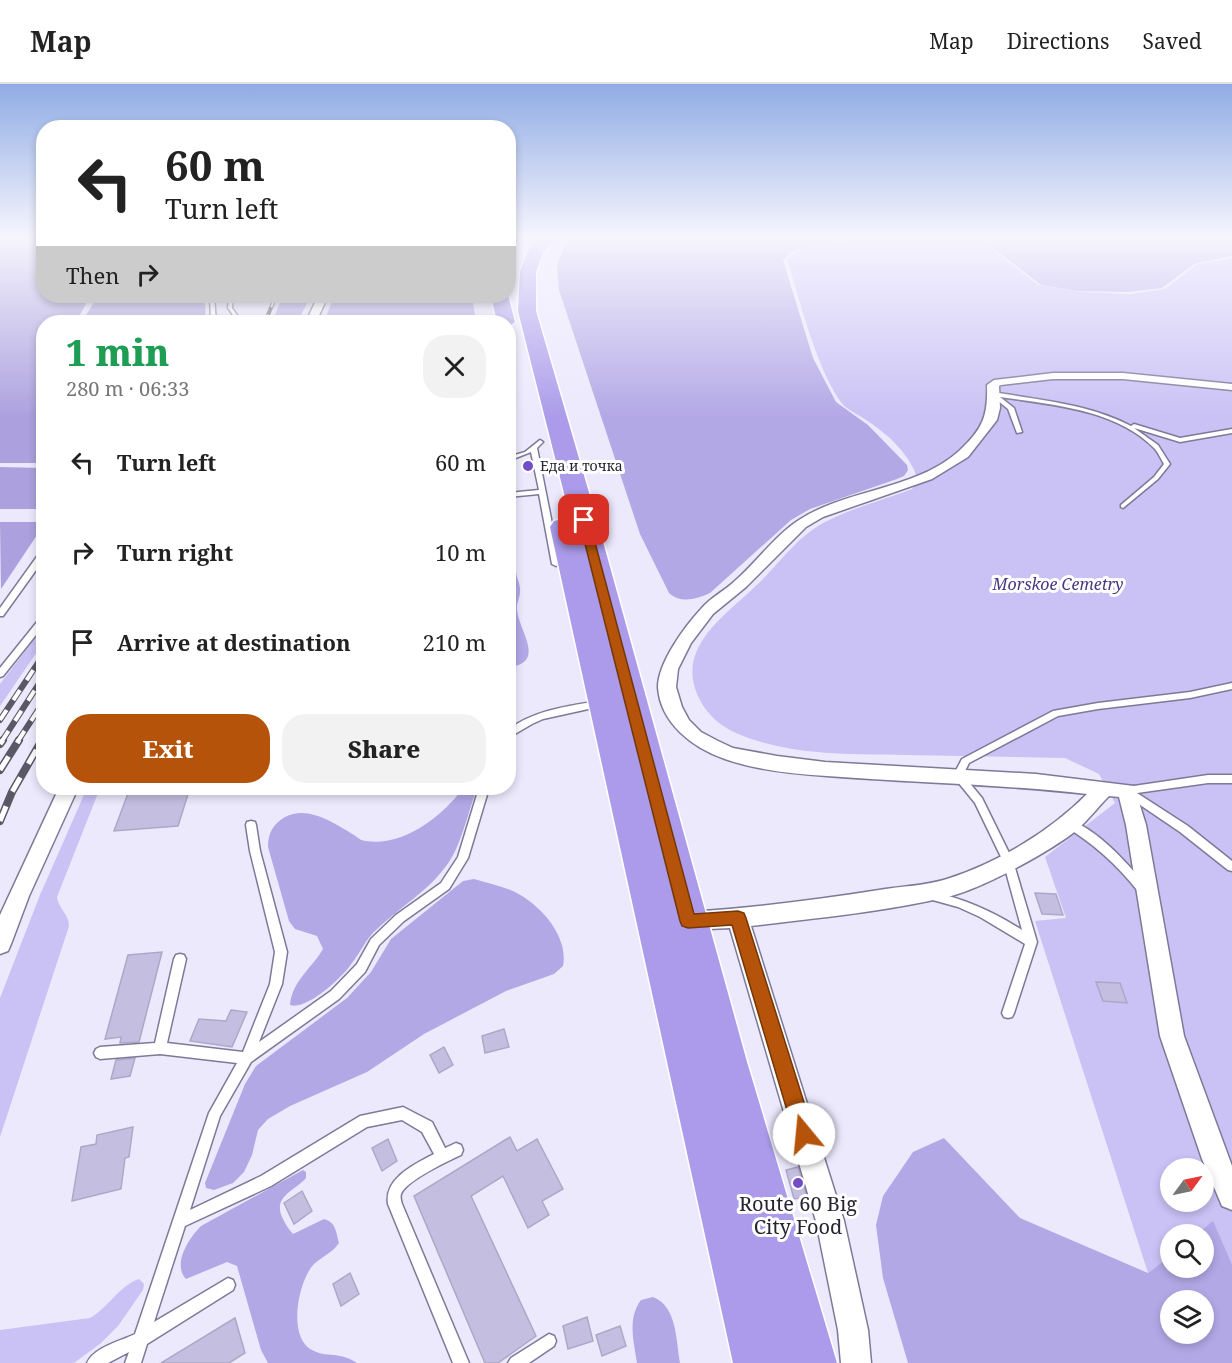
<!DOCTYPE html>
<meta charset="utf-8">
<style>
body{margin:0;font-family:"Noto Serif",serif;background:#f2f2f2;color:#222;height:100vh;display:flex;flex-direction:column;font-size:22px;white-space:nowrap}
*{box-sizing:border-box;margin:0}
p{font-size:20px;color:#767676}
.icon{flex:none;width:33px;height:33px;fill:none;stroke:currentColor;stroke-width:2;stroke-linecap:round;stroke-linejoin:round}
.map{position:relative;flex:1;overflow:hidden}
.drawer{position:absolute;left:36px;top:231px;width:480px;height:480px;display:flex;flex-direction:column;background:#fff;border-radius:24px;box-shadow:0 3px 9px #0003}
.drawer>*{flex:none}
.banner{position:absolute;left:36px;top:36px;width:480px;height:183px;border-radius:24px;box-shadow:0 3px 9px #0003;background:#fff;color:#222;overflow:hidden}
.needle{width:39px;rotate:57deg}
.controls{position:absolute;left:1160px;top:1074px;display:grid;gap:12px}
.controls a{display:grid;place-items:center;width:54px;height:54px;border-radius:50%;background:#fff;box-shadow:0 3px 9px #0003;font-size:30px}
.pin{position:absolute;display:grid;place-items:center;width:51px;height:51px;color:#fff;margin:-26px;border-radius:12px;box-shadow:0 3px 9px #0006}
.me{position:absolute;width:66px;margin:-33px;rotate:343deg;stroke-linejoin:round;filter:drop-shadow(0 0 4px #0008)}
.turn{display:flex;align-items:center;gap:21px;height:126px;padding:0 30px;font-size:27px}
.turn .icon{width:78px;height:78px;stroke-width:2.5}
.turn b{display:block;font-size:42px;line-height:51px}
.then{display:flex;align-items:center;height:57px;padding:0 30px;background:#0003;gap:12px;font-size:22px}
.round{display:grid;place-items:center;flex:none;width:63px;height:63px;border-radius:24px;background:#f2f2f2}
.head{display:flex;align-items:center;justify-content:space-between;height:102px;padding:0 30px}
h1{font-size:36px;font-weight:800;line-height:45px;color:#1e9e55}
.cta{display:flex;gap:12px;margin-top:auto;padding:12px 30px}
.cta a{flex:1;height:69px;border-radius:24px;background:#b45309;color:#fff;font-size:24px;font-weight:800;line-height:69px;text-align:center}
.cta a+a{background:#f2f2f2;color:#222}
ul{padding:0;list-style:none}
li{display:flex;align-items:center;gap:18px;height:90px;padding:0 30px}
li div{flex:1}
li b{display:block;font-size:22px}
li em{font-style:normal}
header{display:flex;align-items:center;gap:36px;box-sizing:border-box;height:84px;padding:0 30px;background:#fff;border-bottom:2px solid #e0e0e0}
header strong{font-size:28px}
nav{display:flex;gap:33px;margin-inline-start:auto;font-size:21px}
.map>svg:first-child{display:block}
</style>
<header>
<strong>Map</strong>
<nav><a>Map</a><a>Directions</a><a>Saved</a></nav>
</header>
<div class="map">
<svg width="1232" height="1279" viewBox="0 0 1232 1279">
<rect width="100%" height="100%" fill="#ece9fd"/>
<g fill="#cac1f5" fill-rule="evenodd">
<path d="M866,155L952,160L992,165L1038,201L1081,208L1130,210L1165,205L1198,180L1232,174V1180L1213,1138L1197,1150H1170V1172L1148,1189L1035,837L1066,834L1045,773L1115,719L1099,690L1065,674C1012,673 959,672 906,671C849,670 789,672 736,649C720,642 707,630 700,616C672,563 728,530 760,498C777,481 795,457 815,444C839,428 883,416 912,405L918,397C912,372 888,350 866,336C858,330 845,325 840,317C816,282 800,217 787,175C803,159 844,156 866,155ZM1170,1084H1203V1118H1170Z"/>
<path d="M43,544V559L0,622V600Z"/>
<path d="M87,704H100L57,813C58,824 69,830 69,842L0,1053V914L40,811Z"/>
<path d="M139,1195L144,1200L143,1206L118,1242L101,1259L74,1279H0V1246L90,1234C108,1224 120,1201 139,1195Z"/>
</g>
<g fill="#b3a8e6" fill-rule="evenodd">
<path d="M568,153H1232V172L1194,180L1162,204L1128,208L1077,207L1041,201L993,164L952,159L840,155L792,167L783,176L813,274L836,318L868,341L907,381L908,386L904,392L897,395L810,425L791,436L710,509C697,515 681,520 669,509L640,450L559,206L557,181Z"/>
<path d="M283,212H311L297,238H272Z"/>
<path d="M334,212H472L476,238H324Z"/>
<path d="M508,484L516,489C517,495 521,502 520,508C520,514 516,519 517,526C519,547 547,579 509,583Z"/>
<path d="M463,704H477C470,723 462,756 452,773C434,804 402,821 376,846C365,856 361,868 352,879C343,893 306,927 290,921C292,897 312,884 323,865L317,852L295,845L289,837L268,763C268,749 273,740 285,733C308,721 334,739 354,751C357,753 361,757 366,757C403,763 443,732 463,704Z"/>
<path d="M474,795C487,799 502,802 515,808C541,821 569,853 563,882L554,890L506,907L424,950L367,988L290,1022L268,1035L258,1046L252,1071L244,1088L233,1099L214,1106L206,1104L205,1099L245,1000L256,982L347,914L371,888L391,855L463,797Z"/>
<path d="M944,1054L1020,1134L1148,1189L1170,1172V1184H1203V1150H1197L1213,1137L1232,1180V1279H908L883,1194L876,1141L883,1112L913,1068ZM1203,1216V1250H1170V1216Z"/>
<path d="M303,1086L306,1088V1094C295,1107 273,1112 282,1133C285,1139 288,1145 293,1150L324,1135C336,1138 336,1148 339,1159C332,1169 323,1172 314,1180C298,1197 287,1253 312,1266C326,1274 339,1267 357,1279H268L261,1266L237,1182L227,1178L186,1195C172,1180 189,1154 201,1142Z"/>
<path d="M653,1213C677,1222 676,1256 680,1279H637C634,1257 627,1235 641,1216Z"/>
</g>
<g fill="#aca1de">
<path d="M0,153H43L44,212H64L60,218H87L76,238H44V346L39,351L43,352V379H0Z"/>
<path d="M139,212H200L205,220L206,238H82L94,218L105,213Z"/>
<path d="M0,383L43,384V425H0Z"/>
<path d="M0,438H36L39,448L1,505Z"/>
</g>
<g fill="#c4bfe0" stroke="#ada8c7" stroke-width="1.5">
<path d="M130,704H190L178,742L114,747Z"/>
<path d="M1035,809L1056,810L1063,831L1042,830Z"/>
<path d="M162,868L139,958L120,959L121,953L105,955L128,871Z"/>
<path d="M1096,898L1120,899L1127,919L1103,917Z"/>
<path d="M231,926L247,928L232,963L190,957L199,935L226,937Z"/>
<path d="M504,945L509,963L485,969L482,952Z"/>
<path d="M444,963L453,981L439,989L430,971Z"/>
<path d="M135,974L130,992L111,995L116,976Z"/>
<path d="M133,1043L129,1073L125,1074L121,1105L72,1117L81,1063L96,1060L97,1051Z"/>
<path d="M510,1053L517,1067L537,1055L563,1105L542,1117L549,1131L528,1144L503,1092L471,1112L536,1252L498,1279H485L414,1112Z"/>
<path d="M388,1055L397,1077L382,1087L372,1064Z"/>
<path d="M798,1083L807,1113L794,1115L786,1086Z"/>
<path d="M302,1107L312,1127L294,1140L284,1119Z"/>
<path d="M350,1189L359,1210L341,1222L333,1200Z"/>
<path d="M587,1233L593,1257L568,1265L563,1242Z"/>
<path d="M235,1234L245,1269L229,1279H161Z"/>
<path d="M620,1242L626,1262L602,1272L596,1251Z"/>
</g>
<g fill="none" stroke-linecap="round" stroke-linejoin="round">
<g stroke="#7e7997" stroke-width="3">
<g id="lane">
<path d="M210,212H214L216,238H211Z"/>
<path d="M229,212H233L232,224L242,238H238L228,224Z"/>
<path d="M993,308C1040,316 1089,320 1131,342L1134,340L1180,354L1232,345V349L1180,358L1134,344L1158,361L1170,380L1158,395L1123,424L1121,423V421L1154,393L1164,380C1161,375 1158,368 1154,364C1115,325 1052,321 1000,313L1014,324L1022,348L1017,349L1008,325L991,311L990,310Z"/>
<path d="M540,356L543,358L537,364L560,480L556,482L552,480L539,410L508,413V409L539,406L531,368L508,377V373L525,368Z"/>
<path d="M41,467H44V475L3,532H0V524Z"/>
<path d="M41,533H44V541L3,592L0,593V584Z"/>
<path d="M1232,599V605L1190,614L1098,625L1058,632L969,679L963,691L982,714L1013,777L1037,858L1014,929L1012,933L1008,934L1004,933L1002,929L1025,860L980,833L958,823L929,815L928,812L929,809L933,808C965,815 994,828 1022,846L1003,777L975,719L953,692L962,675L1053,627L1098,619L1190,608Z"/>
<path d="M599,617L603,620L602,622L543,635L532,640L508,654V646C534,626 568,622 599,617Z"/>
<path d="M1208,691H1232V699H1208L1137,709L1188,742L1232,777V787L1228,786L1180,748L1124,710L1122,707L1124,704L1127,703Z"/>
<path d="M479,704H489L468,774L449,805L404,837L379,861L365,888L339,915L251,978L220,1032L190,1126L261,1092L360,1032L403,1023L432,1038L445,1064L456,1059L461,1061L463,1066L461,1071C448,1077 406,1097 401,1110C400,1113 401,1117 402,1120L469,1279H453L388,1120C384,1094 415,1080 434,1070L422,1048L402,1036L367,1043L271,1102L185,1142L154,1238L228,1194L233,1196L235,1201L233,1206L147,1260L141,1279H125L129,1268L108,1279H87C94,1263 121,1257 135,1250L209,1029L237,979L160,970L100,975L96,973L94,969L96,965L100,963L155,959L174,875L176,871L180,870L184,871L186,875L167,959L243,968L270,900L275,868L250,767L246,741L247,738L251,737L255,738L256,741L260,767L287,868L282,900L259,958L331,907L357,880L371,855L396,831L441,799L458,773Z"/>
<path d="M1070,736C1099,747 1125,777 1145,800L1146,803L1145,806L1141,807L1137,806C1117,781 1094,760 1066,743L1065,740L1066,737Z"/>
<path d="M549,1250L554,1252L556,1257L554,1262L529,1279H508L511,1274Z"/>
</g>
</g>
<g stroke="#7e7997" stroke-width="3">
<g id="street">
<path d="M318,212H328L316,238H306Z"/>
<path d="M1053,289H1123L1232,300V306L1123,295H1053L1001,301L999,302L1000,324L997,336L968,373L932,395L823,433L806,443L746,503L713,530L691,559L678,585L676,603L682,623L689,636L701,648L718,657L733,664L777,672L825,678L1036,690L1134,702L1146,741L1184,952L1232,1082V1126L1222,1122L1202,1075L1160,952L1126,741L1119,713L1109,712C1098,723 1088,736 1077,746C1051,767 980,806 947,813C883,828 816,834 751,842L844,1137L868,1246L871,1279H841L838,1246L816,1137L730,844L688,846L680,844L677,837L680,830L688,828C752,824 816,816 879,806C901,802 926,802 947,795C999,778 1049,748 1087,710C1001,700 914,699 827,692C794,690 756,686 725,675C693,664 660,639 658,603C658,579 685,542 701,525C711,513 726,506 737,495C757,477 777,450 799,436C846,405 916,406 959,367C983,345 988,332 987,301L994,296Z"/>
<path d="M59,704H78L29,812L11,860L8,867L0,870V831Z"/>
</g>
</g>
<g stroke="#fff" stroke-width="3">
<g id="highway">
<path d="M508,153H521L514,162L508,164Z"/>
<path d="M538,153H555L543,169L536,188V227L597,436L747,978L837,1279H733L550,443L554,437L563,435L571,437L518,227L520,188L527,168Z"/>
<path d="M508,211L515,238L508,243V238H497L491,212Z"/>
</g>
</g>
<use href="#lane" fill="#fff" fill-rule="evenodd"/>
<use href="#street" fill="#fff" fill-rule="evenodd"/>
<use href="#highway" fill="#ab9bea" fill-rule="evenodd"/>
<g stroke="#5a5866" stroke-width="4">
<path id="rail-far2" d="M265,238L276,212"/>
</g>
<g stroke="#5a5866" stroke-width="6">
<g id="rail-far1">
<path d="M0,636L44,570"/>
<path d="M2,657L44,592"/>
<path d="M18,657L44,617"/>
<path d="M41,657L44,652"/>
</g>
</g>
<g stroke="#5a5866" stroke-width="8">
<g id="rail">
<path d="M0,660L3,656"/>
<path d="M0,686L19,656"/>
<path d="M0,737L12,708L42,656"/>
</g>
</g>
<use href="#rail-far2" stroke="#fff" stroke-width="2" stroke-dasharray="8" stroke-linecap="butt"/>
<use href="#rail-far1" stroke="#fff" stroke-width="4" stroke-dasharray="12" stroke-linecap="butt"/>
<use href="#rail" stroke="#fff" stroke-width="5" stroke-dasharray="16" stroke-linecap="butt"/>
</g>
<linearGradient id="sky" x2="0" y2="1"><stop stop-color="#90ace4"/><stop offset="0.46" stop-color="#f6f5fe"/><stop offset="1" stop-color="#f6f5fe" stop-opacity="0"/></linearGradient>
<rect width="1232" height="333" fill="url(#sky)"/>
<path fill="#b45309" stroke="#753606" stroke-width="1.5" d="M584,432L589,436L694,830L738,827L744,829L746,834L814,1050L811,1057L804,1060L797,1057L794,1050L732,841L688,844L682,842L680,837L579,436Z"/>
<g fill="#714dc6" stroke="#fff" stroke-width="2">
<circle cx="528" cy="382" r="6"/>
<circle cx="798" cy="1099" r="6"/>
</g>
<g text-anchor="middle" stroke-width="6" stroke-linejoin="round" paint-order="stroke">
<g font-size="14" fill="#262430" stroke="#fff" text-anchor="start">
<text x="540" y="387">Еда и точка</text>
</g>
<g font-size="16" font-style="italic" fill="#4b3780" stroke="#fff">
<text x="1058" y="506">Morskoe Cemetry</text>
</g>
<g font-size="20" fill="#262430" stroke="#fff">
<text x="798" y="1127">Route 60 Big<tspan x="798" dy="23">City Food</tspan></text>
</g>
</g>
</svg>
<div class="controls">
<a><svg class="needle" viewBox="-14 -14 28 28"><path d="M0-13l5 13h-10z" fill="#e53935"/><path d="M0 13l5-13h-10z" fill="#767676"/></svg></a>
<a><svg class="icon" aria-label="search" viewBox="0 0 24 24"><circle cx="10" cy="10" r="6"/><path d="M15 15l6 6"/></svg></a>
<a><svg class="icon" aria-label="layers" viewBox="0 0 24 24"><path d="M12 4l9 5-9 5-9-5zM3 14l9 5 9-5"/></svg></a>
</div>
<div class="pin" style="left:584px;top:436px;background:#d93025"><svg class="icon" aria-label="arrive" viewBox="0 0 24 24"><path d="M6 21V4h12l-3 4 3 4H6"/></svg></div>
<svg class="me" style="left:804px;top:1050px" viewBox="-20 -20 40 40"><circle r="19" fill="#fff"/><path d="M0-13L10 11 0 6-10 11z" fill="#b45309"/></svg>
<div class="banner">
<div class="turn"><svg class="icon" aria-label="left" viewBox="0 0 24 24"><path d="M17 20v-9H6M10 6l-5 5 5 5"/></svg><div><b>60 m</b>Turn left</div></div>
<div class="then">Then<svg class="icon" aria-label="right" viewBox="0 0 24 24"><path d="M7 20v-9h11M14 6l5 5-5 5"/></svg></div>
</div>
<section class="drawer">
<div class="head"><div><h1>1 min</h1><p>280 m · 06:33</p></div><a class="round"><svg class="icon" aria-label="close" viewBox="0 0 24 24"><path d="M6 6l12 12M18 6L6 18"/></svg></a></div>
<ul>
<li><svg class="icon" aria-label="left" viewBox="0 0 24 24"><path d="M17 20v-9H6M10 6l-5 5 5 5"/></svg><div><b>Turn left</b></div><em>60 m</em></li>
<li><svg class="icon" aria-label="right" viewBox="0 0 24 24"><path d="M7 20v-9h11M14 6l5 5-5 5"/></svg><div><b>Turn right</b></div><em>10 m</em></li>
<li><svg class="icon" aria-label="arrive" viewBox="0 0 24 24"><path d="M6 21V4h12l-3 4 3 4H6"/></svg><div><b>Arrive at destination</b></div><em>210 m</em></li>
</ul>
<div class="cta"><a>Exit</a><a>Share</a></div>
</section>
</div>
